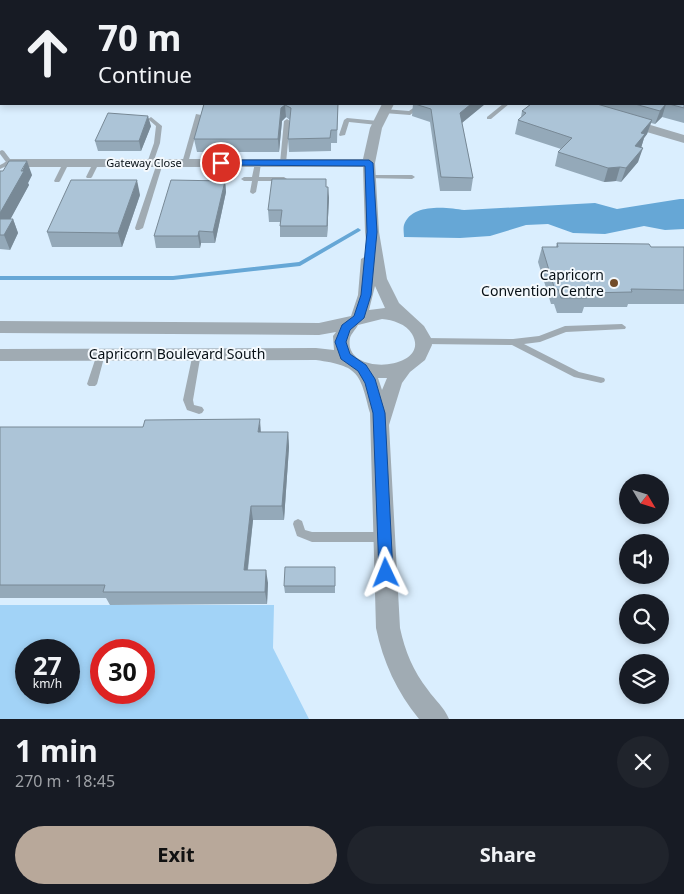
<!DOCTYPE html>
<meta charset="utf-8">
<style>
body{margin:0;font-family:"Noto Sans",sans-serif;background:#20242c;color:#f1f3f6;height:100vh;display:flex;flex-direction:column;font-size:19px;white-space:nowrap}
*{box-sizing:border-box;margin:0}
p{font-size:16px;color:#9ea1a6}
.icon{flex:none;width:28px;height:28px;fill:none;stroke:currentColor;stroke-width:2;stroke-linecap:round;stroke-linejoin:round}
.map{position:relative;height:719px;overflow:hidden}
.details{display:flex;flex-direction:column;background:#171b24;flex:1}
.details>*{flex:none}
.top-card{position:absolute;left:0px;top:0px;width:685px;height:105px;box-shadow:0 2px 8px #0003;background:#171b24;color:#f1f3f6;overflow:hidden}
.needle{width:32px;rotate:128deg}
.fabs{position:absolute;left:619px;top:474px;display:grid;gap:10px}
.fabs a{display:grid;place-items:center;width:50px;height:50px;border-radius:50%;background:#171b24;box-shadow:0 2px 8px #0003;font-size:25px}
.speed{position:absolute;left:15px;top:639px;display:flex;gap:10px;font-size:25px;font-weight:700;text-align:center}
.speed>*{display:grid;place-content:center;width:65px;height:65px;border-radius:50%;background:#171b24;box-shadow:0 2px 8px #0003;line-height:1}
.speed small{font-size:12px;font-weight:400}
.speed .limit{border:8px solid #d22;background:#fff;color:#111}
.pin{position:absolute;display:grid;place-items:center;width:42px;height:42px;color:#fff;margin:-21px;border:2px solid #fff;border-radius:50%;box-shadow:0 1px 5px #0007}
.me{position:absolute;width:55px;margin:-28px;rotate:358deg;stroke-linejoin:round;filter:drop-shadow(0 0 4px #0008)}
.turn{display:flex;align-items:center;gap:18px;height:105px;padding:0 15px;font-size:22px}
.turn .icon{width:65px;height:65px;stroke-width:2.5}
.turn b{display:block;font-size:35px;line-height:42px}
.round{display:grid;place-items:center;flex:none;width:52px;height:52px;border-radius:26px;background:#20242c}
.overview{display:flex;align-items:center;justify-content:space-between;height:85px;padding:0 15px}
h1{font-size:30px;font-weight:700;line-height:38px}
.primary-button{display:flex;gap:10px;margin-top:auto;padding:10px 15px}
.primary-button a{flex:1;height:58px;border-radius:30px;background:#b8a89a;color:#111;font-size:20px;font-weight:700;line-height:58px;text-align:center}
.primary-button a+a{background:#20242c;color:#f1f3f6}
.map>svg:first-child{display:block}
</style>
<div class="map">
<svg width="684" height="719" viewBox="0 0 684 719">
<rect width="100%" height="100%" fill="#daeefe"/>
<path fill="#a2d3f7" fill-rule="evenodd" d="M0,605H274L273,648L309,719H0ZM26,650H69V692H26ZM101,650H144V692H101Z"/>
<path fill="#66a7d6" d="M680,199H684V229L665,230L644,226L605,234L573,233L548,224L526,225L490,236L460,238L404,237C404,234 403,228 404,225C411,203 447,207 464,210L595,203L617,209Z"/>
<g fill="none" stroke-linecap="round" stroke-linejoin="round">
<path fill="#66a7d6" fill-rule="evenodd" d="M358,228L361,230L360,231L300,266L173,280H0V276H173L299,262Z"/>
<g fill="#a0abb3" fill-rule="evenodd">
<path d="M419,104H425L410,115L384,113L381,111L384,109L409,111Z"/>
<path d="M503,104H509L491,119H487V117Z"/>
<path d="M196,114L201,115L188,163L185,165L182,163Z"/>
<path d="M151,117L162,126L160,143L153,163L150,165L147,163L154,143L156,126L148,119Z"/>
<path d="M347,118L378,121L381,123L378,125L349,122L345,135L340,136L339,135L344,120Z"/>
<path d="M287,119L290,121L286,163L283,165L280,163L284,121Z"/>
<path d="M2,150L4,151L13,163L0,169V165L6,162L0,154V151Z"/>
<path d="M66,161L69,163L60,181L59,182H55L54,181L63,163Z"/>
<path d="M96,161L99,163L92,177L91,178H87L86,177L93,163Z"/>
<path d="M160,161L163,163L143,228L139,230H136L135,228L157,163Z"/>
<path d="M258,161L261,163L259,177H284L287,179L284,181H258L256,192L253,194L251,193L250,192L252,181H244L241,179L244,177H252L255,163Z"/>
<path d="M369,175H412L415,177L412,179L367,178V176Z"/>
<path d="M622,324L626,327L625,329L566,332L540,342L524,344L579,372L604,378L605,380L604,382L601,383L574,377L512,345L424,344L420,341L424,338L513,339L539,336L565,326Z"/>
<path d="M197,350L201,353L193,400L194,405L202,407L204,410L202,413L199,414L187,410L183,400L193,353Z"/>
<path d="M101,351L105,354L97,384L95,386H89L87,384L97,354Z"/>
<path d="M298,519L302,521L305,530L312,532H385L389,534L390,537L389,540L385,542H312L297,536L293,524L294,521Z"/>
</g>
<g fill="#a0abb3" fill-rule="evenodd">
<path d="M663,0H674L675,1H664Z"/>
<rect x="0" y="19" width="1" height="6"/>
<rect x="0" y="48" width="1" height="6"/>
<path d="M382,104H394L382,128L375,163L379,232L387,279L399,303L424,326L431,338L432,345L425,360L410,372L402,383L389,425L400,628C405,651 413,671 428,690C435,700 444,707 449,719H419C397,692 383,662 376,628L370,413C360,373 359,366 316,360L0,361V349L316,348L334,350L333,336L336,332L319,335L0,333V321L319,323L351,316L358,295L361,259L368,255L365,232L363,167H10L4,163L10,159H363L370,128ZM375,286L385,308L369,310ZM382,319C393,320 406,324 412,334C433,370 342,378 350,338C351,334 356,329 358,325ZM378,378H387L382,390Z"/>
<path d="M627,118L684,135V143L623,125L621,122L623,119Z"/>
</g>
</g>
<g fill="#94a9b9">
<path d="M526,0H664L667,1H526Z"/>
<path d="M684,86V123L662,117L655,124L651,123L647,134L644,138L641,148L638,162L621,182L616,181L604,182L555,166L558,152L561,149L515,134L518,120L521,117L522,111L531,104H684Z"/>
<path d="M204,104H338L337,143H331V151L289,152L288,139L290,120L286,117L282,121L279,152H197L194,139Z"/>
<path d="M413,104H485L462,123L473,178L471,191H440L430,122L412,116Z"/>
<path d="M151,126L141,151H98L95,141Z"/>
<path d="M0,171L32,175L28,183L29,185L10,219H13L18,233L10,250L0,249Z"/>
<path d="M225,181L226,192L215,243H201L200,248H156L154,236Z"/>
<path d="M326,187L329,198L327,237H280V222H269L268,210Z"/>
<path d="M140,195L122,247H52L47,232Z"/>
<path d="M557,243L651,247H684V304H628L627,307H584L582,313H557L554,304H551L538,262L542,247H556Z"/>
<path d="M0,427H143L261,432H288L289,447L284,520H253L248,570L268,583L267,604L110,605L106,598H0Z"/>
<path d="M335,567V593H285L284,586Z"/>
</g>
<g fill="#788996">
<path d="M452,0H468L466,1H450Z"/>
<path d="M471,104H485L458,126L460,113Z"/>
<path d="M666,104L662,117L655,124L660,111Z"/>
<path d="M285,105L286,117L282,121L279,152L278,139L281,108Z"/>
<path d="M148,116L151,126L141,151L139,141Z"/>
<path d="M652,120L647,134L644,138L641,148L635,146L641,133Z"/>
<path d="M643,148L638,162L621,182L626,168Z"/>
<path d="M27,161L32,175L28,183L29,185L3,233L0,227V213Z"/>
<path d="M620,167L616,181L604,182L608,168Z"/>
<path d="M137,180L140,195L122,247L118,233Z"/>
<path d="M225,181L226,192L215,243L213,232Z"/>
<path d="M328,187L329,198L327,237V226Z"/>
<path d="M13,219L18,233L10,250L4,235Z"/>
<path d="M199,231L201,243L200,248L198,236Z"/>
<path d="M260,419L261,434L258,432Z"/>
<path d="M288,432L289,447L284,520L282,506Z"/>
<path d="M251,506L253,520L246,583L244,570Z"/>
<path d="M266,570L268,583L267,604L265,592Z"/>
</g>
<g fill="#acc4d7" stroke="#788996">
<path d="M130,0H161L163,1H129Z"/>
<path d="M166,0H238L243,1H164Z"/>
<path d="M372,0H452L450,1H370Z"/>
<path d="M537,0H664L667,1H535Z"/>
<path d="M684,86V108L669,104H684Z"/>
<path d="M204,104H338L337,130H331L330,138L288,139L291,108L285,105L281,108L278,139H194Z"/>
<path d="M415,104H471L460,113L473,178L441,177L431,109Z"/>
<path d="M531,104H597L652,120L641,133L645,134L635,146L643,148L626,168L620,167L608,168L558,152L572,138L518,120L526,113L522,111Z"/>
<path d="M635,104H666L660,111Z"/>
<path d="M108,113L148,116L139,141H95Z"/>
<path d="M9,161H27L21,171H24L0,213V171H3Z"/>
<path d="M272,179H326V187H328L327,226H280L282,210H268Z"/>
<path d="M71,180H137L118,233L47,232Z"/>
<path d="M171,180L225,181L213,232L199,231L198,236H154Z"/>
<path d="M0,219H13L4,235H0Z"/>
<path d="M557,243L649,244L651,247H684V290L631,289L632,292L585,293L587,298H561L558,289L555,290L542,247H558Z"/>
<path d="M260,419L258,432H288L282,506H251L244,570H266L265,592H103L105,585H0V427H143L145,420Z"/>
<path d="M285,567H335V586H284Z"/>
</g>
<path fill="#1a73e8" stroke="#114b97" d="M221,160H369L373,163L377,232L371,295L364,318L350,330L346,342L350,354L366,365L375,379L385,413L393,573L391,578L386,580L381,578L379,573L373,413L365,383L358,371L341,359L335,342L342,325L354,316L361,295L367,232L365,166L218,165V161Z"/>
<circle fill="#724c29" stroke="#f4f9fd" stroke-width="2" cx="614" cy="283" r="5"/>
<g text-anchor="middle" stroke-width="4" stroke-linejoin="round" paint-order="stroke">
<g font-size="11" fill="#071016" stroke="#f4f9fd">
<text x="144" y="167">Gateway Close</text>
</g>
<g font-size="14" fill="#071016" stroke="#f4f9fd" text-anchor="end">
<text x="604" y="280">Capricorn<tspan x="604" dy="16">Convention Centre</tspan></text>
</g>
<g font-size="14" fill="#071016" stroke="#f4f9fd">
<text x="177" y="359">Capricorn Boulevard South</text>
</g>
</g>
</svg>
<div class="fabs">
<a><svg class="needle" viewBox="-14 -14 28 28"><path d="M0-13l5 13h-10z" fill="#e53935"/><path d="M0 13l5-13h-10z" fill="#9ea1a6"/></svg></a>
<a><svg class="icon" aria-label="sound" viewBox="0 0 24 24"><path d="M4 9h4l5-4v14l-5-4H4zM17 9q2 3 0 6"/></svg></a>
<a><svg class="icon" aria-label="search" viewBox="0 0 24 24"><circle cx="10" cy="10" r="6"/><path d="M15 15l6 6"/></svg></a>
<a><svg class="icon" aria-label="layers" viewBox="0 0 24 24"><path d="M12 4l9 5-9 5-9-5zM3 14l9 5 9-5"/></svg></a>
</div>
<div class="speed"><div>27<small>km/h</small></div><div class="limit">30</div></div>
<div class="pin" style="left:221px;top:163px;background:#d93025"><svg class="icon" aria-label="arrive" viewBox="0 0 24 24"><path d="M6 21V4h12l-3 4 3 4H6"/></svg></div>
<svg class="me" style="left:386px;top:573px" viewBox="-20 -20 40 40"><path d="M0-17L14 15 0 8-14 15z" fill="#1a73e8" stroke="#fff" stroke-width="4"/></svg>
<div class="top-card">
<div class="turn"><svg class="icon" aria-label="ahead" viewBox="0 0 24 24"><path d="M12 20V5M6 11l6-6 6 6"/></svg><div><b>70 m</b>Continue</div></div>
</div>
</div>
<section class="details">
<div class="overview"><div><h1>1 min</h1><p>270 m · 18:45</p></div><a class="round"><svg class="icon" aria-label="close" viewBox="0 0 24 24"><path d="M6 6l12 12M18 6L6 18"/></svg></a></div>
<div class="primary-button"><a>Exit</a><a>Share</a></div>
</section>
